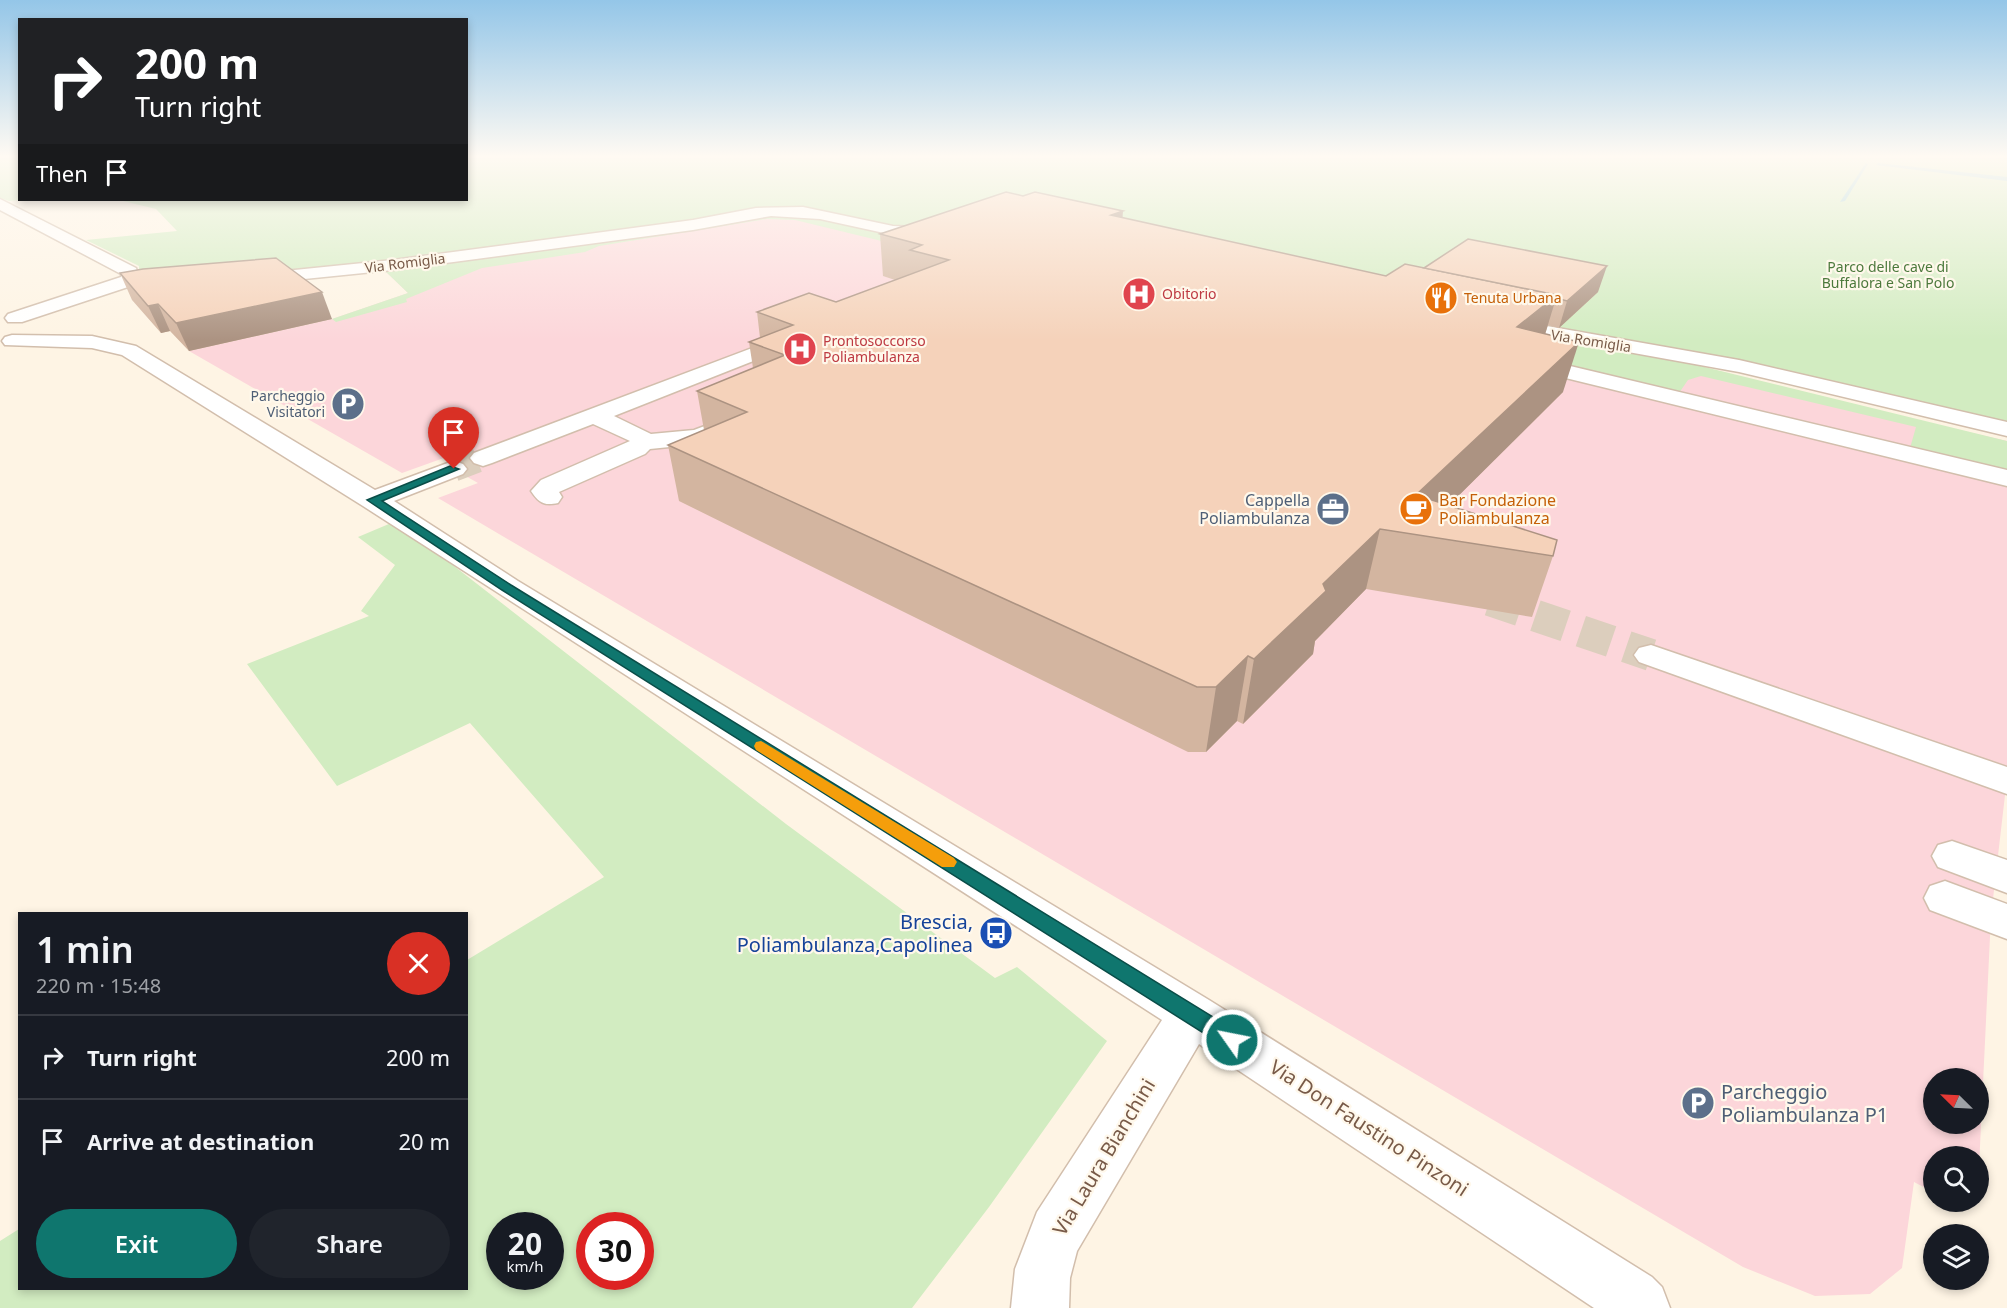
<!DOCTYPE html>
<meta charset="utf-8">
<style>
body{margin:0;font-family:"Noto Sans",sans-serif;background:#20242c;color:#f1f3f6;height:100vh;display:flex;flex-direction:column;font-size:22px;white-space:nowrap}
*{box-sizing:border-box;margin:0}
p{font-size:20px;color:#9ea1a6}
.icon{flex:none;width:33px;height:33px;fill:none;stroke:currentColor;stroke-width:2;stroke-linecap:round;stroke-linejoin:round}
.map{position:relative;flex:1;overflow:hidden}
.side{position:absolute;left:18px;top:912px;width:450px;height:378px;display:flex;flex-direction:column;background:#171b24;border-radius:0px;box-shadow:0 3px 9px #0003}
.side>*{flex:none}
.hud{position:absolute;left:18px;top:18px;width:450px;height:183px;border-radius:0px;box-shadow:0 3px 9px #0003;background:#202124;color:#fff;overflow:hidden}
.needle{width:39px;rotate:294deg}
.tools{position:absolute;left:1923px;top:1068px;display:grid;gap:12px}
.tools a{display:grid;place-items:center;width:66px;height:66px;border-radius:50%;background:#171b24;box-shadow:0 3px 9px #0003;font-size:30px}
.speed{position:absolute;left:486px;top:1212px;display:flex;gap:12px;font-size:30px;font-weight:700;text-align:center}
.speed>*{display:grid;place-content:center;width:78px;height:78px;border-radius:50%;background:#171b24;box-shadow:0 3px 9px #0003;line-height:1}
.speed small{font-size:15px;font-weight:400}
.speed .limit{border:9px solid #d22;background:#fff;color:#111}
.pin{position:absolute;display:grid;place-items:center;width:51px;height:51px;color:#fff;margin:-62px -26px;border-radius:50% 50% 50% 0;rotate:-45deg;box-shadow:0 0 6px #0007}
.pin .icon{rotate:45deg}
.me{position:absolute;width:66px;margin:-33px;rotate:303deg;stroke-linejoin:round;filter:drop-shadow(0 0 4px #0008)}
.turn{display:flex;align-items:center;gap:21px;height:126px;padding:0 18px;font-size:27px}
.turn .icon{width:78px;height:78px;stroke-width:2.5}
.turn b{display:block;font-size:42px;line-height:51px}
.then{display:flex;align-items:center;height:57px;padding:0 18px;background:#0003;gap:12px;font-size:22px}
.round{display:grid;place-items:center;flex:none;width:63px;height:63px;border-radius:32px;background:#20242c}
.headline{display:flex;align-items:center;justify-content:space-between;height:102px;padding:0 18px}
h1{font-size:36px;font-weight:600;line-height:45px}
.action{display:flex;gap:12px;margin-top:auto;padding:12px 18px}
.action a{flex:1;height:69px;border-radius:36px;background:#0f766e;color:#fff;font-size:24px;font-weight:600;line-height:69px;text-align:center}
.action a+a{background:#20242c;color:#f1f3f6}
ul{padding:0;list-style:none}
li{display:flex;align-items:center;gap:18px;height:84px;padding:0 18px;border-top:2px solid #363941}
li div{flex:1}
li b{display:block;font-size:22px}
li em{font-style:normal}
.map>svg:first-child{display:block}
</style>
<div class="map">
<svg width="2007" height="1308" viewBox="0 0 2007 1308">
<rect width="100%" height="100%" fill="#fef4e4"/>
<path fill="#fcd6da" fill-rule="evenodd" d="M770,213L819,217L901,239L1557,340L1611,350L2007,441V778L1991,916L1979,1167L1978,1156H1934L1933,1192L1914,1182L1902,1268L1870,1294L1815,1296L1743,1267L438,498L478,483L446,465L473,453L466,450L402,473L189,351L332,319L408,293L385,271ZM1934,1078H1978V1124H1934Z"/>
<g fill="#d2ecc1" fill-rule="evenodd">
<path d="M0,157H19L21,200L9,201L0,198Z"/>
<path d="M467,157H2007V425L1741,363L770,208L733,212L686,222L394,263L190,281L139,278V266L86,240L177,231L156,209L119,200H466Z"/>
<path d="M770,213L819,217L901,239L898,245L795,220L767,219L599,246L585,252L482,268L406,299L407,302L336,322L332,319L408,293L385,271Z"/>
<path d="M1557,340L1680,361L2007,441V472L1910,448L1916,427L1701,376L1688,380L1679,393L1559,365Z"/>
<path d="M396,521L786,824L995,978L1017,967L1107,1041L989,1207L912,1308H0V1241L19,1229L20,1288H466L467,960L604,877L470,723L337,786L247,664L369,616L361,611L395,565L358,537ZM500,1226H550V1276H500ZM590,1226H640V1276H590Z"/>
</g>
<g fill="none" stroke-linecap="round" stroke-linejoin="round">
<g fill="#9cd0db" fill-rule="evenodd">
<path d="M1866,163L1868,164L1845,201L1840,202Z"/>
<path d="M1878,163L2007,177V181L1876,165Z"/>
</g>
<path stroke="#dccebd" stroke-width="25" stroke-dasharray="25 13" stroke-linecap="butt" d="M454,469L483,458"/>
<path stroke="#dccebd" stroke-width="32" stroke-dasharray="32 16" stroke-linecap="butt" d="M1490,600L1651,655"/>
<g stroke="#d2beac" stroke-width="3">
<g id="minor">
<path d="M0,199L136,268L139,278C151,284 167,275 176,286C167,298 139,293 128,287L22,322H8L5,318L8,314L121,277V274L0,210Z"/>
<path d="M803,207L893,226L937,228L945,233L937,238H907L820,219L771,216L693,230L393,270L255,284L246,279L255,274L393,260L693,220L756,208Z"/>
<path d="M1507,319L1739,360L2007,422V436L1739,372L1500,329L1497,325L1500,321Z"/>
<path d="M792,333L799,335L802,339L799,343L614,416L651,434L694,430L726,418L734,420L738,425L734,430L699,444L650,449L645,454L559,492L562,497L558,503C544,506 539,503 531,491L541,480L630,441L593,424L492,463L483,466L474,463L470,458L474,453Z"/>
<path d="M12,335L92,336L136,346L375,490L445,464L454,461L463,464L467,469L463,474L394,501L518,581L1209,1000L1652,1277L1662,1287L1670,1308H1594L1199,1044L1077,1251L1070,1278L1069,1308H1011L1015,1269L1037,1212L1162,1020L363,506L122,355L92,348L5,345L2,341L5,337Z"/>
<path d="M1545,360L2007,470V486L1537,371L1534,366L1537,361Z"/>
<path d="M1651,645L2007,767V794L1639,662L1634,655L1639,648Z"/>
<path d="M1952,841L2007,860V893L1938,867L1932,856L1938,845Z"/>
<path d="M1945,881L2007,904V939L1930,910L1924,898L1930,886Z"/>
</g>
</g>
<use href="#minor" fill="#fff" fill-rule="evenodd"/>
</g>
<g fill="#d3b5a0">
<path d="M1122,218L1386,276L1423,268L1598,292L1559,328L1548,325L1545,334L1563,392L1449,505L1553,556L1532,617L1366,589L1315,641L1313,654L1243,724L1237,721L1206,752H1188L679,501L668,445L704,430L697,391L753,368L749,342L760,338L757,312L836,302L895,280L883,276L880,234Z"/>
<path d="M120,273L332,319L189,351L170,331L161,333L132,300Z"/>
</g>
<g fill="#ac9382">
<path d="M1123,211L1120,251L1111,215Z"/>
<path d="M1607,266L1598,292L1559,328L1567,301Z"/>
<path d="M322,292L332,319L189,351L176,323Z"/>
<path d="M1557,295L1543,341L1517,327Z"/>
<path d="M158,304L170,331L161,333L148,306Z"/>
<path d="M1579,342L1563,392L1419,535L1416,495Z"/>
<path d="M1380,529L1366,589L1315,641L1313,654L1243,724L1254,659L1323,584Z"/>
<path d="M1248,656L1237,721L1206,752L1216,687Z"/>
</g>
<g fill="#f5d2ba" stroke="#ac9382" stroke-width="1.5">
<path d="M1006,192L1023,196L1035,192L1123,211L1111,215L1386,276L1405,264L1557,295L1517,327L1579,342L1416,495L1557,540L1553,556L1380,529L1323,584L1326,591L1254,659L1248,656L1216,687H1197L668,445L747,412L697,391L785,355L749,342L793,325L757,312L809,293L836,302L949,260L910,250L922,245L880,234Z"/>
<path d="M1468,239L1607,266L1567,301L1556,298L1557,295L1424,268Z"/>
<path d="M276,258L322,292L176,323L158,304L148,306L120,273L143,269Z"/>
</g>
<linearGradient id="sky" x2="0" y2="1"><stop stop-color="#94c6e8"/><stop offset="0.46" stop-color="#fffaf3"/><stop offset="1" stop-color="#fffaf3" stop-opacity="0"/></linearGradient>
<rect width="2007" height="340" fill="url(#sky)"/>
<path fill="#0f766e" stroke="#0a4d48" stroke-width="1.5" d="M450,466L459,469L382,501L511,585L1239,1033L1241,1040L1239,1046L1232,1048L1224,1046L502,590L367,500Z"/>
<path fill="#f59e0b" d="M761,741L954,858L957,862L954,867H942L756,750L754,746L756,742Z"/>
<defs>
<g id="hospital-disc" transform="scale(1.725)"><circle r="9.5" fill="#e0444e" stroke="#fff8eb"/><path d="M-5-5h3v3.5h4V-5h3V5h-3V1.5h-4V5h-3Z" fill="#fff"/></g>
<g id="restaurant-disc" transform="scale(1.725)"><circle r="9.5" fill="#e8710a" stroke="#fff8eb"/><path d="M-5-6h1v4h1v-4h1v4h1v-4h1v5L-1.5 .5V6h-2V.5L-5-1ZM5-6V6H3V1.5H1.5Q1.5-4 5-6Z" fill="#fff"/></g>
<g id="parking-disc" transform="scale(1.725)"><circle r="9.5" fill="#5c6f8a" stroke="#fff8eb"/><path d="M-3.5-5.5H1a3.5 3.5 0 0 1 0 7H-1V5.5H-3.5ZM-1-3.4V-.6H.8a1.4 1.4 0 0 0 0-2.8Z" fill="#fff"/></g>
<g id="office-disc" transform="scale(1.725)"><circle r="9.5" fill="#5c6f8a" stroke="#fff8eb"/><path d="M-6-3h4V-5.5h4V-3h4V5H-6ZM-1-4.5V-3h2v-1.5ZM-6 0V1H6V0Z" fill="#fff"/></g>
<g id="cafe-disc" transform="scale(1.725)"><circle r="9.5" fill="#e8710a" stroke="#fff8eb"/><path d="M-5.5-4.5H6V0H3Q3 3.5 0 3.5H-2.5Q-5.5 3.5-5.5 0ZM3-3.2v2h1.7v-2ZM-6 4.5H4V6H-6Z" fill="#fff"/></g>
<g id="bus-disc" transform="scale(1.725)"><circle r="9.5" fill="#1a4fb4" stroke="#fff8eb"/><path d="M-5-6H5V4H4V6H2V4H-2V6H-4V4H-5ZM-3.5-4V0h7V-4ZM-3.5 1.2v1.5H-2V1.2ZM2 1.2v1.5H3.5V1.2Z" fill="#fff"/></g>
</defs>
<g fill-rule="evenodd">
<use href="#hospital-disc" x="1139" y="294"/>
<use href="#restaurant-disc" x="1441" y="298"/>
<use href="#hospital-disc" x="800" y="349"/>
<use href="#parking-disc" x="348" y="404"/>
<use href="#office-disc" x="1333" y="509"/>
<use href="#cafe-disc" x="1416" y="509"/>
<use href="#bus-disc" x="996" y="933"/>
<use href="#parking-disc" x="1698" y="1103"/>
</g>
<g text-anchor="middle" stroke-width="4.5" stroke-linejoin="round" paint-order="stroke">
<g font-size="14" fill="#785a48" stroke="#fff8eb">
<text transform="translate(405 263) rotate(-7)" y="5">Via Romiglia</text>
<text transform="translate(1591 341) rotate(9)" y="5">Via Romiglia</text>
</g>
<g font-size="14" fill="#4c793c" stroke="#fff8eb">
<text x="1888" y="272">Parco delle cave di<tspan x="1888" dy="16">Buffalora e San Polo</tspan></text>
</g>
<g font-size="14" fill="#be3a42" stroke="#fff8eb" text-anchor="start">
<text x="1162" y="299">Obitorio</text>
<text x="823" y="346">Prontosoccorso<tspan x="823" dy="16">Poliambulanza</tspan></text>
</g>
<g font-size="14" fill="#c56008" stroke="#fff8eb" text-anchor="start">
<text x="1464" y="303">Tenuta Urbana</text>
</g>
<g font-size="14" fill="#4e5e75" stroke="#fff8eb" text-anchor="end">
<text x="325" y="401">Parcheggio<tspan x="325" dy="16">Visitatori</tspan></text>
</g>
<g font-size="16" fill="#4e5e75" stroke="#fff8eb" text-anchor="end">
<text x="1310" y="506">Cappella<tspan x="1310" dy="18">Poliambulanza</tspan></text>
</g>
<g font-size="16" fill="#c56008" stroke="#fff8eb" text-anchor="start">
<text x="1439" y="506">Bar Fondazione<tspan x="1439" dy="18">Poliambulanza</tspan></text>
</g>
<g font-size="20" fill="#164399" stroke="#fff8eb" text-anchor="end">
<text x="973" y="929">Brescia,<tspan x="973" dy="23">Poliambulanza,Capolinea</tspan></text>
</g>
<g font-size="20" fill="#4e5e75" stroke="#fff8eb" text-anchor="start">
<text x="1721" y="1099">Parcheggio<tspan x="1721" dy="23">Poliambulanza P1</tspan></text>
</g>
<g font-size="20" fill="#785a48" stroke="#fff8eb">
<text transform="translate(1369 1128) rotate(33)" y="7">Via Don Faustino Pinzoni</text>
<text transform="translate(1104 1157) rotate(-59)" y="7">Via Laura Bianchini</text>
</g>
</g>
</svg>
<div class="tools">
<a><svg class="needle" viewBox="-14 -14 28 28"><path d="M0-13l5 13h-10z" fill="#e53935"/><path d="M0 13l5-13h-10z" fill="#9ea1a6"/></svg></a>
<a><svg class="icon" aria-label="search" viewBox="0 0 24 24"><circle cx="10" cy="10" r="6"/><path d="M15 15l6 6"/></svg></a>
<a><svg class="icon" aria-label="layers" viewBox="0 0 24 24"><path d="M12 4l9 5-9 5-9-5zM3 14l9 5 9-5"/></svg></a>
</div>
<div class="speed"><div>20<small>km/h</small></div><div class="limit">30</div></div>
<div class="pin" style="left:454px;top:469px;background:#d93025"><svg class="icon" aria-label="arrive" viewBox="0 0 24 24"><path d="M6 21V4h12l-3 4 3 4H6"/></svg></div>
<svg class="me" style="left:1232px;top:1040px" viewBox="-20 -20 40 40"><circle r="17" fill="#0f766e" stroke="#fff" stroke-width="3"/><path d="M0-11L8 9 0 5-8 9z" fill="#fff"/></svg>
<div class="hud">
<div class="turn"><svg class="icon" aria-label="right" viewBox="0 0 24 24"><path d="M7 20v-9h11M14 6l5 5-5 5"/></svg><div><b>200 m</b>Turn right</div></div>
<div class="then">Then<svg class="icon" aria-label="arrive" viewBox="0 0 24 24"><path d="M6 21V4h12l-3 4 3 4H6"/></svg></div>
</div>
<section class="side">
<div class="headline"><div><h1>1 min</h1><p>220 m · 15:48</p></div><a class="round" style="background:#d93025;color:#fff"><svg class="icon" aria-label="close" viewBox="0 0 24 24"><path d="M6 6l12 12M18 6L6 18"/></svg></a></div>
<ul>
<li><svg class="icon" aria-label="right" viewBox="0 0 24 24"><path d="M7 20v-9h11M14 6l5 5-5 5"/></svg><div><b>Turn right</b></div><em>200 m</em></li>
<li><svg class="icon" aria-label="arrive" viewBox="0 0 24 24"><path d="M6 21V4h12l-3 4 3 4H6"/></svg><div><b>Arrive at destination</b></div><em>20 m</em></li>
</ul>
<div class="action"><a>Exit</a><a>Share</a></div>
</section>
</div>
